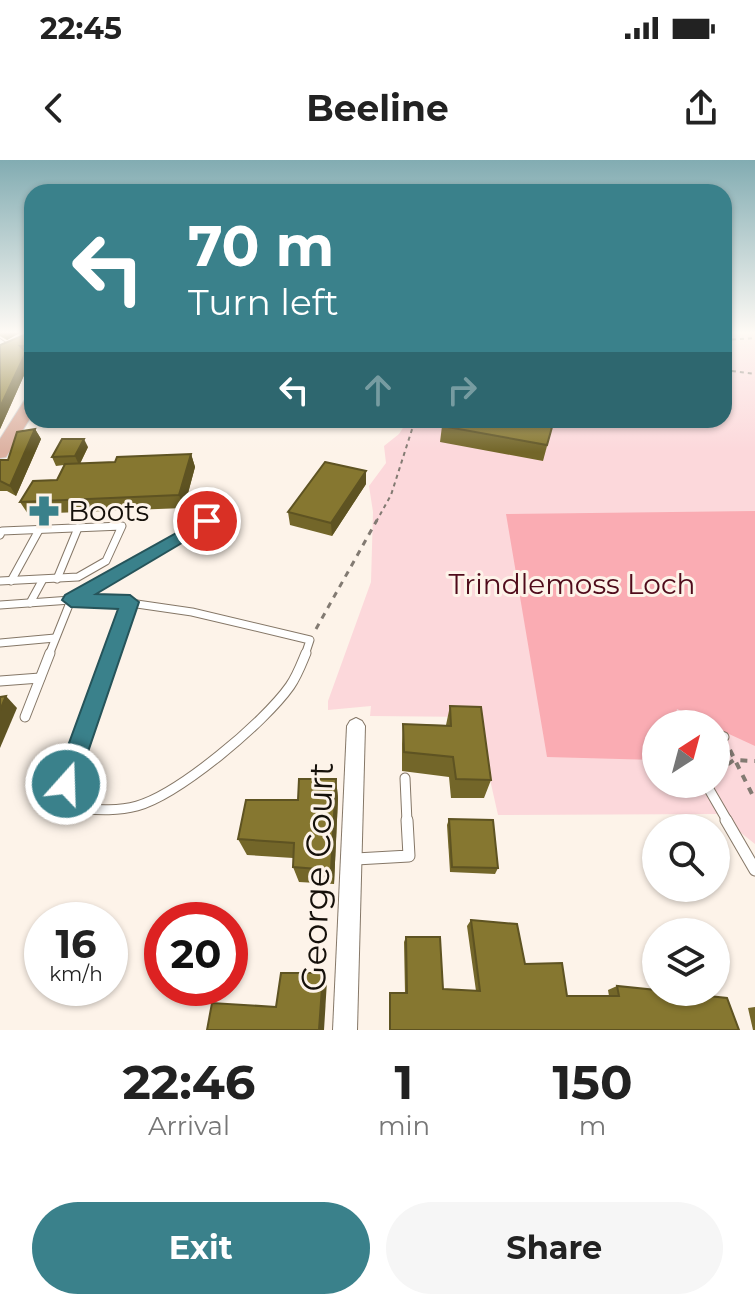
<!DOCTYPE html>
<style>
body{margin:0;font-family:Montserrat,sans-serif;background:#f6f6f6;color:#222;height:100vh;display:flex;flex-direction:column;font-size:30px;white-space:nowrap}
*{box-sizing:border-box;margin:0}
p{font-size:26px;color:#767676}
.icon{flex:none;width:44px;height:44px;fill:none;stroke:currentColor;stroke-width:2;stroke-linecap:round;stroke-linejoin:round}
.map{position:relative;height:870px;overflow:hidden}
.side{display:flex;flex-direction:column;background:#fff;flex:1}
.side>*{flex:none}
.hud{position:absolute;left:24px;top:24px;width:708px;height:244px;border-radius:24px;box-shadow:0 2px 6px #0004;background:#3a818b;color:#fff;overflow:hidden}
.needle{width:52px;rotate:36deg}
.fabs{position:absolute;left:642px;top:550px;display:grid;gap:16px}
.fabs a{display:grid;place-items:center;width:88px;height:88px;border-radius:50%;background:#fff;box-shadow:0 2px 6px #0004;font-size:40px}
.speed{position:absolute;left:24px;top:742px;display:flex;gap:16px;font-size:40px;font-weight:700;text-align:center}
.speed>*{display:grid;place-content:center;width:104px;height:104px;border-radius:50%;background:#fff;box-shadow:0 2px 6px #0004;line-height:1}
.speed small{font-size:20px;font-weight:400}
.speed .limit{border:12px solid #d22;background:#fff;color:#111}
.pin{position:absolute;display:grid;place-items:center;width:68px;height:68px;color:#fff;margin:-34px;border:4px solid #fff;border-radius:50%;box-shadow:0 2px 8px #0007}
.me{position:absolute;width:88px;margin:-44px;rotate:20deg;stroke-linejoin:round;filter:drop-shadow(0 0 6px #0008)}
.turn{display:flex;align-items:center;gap:28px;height:168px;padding:0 32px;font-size:36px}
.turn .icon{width:104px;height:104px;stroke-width:2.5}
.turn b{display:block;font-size:56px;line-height:68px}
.lanes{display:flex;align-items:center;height:76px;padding:0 32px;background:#0003;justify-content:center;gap:40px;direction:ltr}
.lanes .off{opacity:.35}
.eta{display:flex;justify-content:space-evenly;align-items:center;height:136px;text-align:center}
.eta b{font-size:48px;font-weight:700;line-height:56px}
.button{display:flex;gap:16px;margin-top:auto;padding:16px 32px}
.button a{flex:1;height:92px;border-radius:48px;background:#3a818b;color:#fff;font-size:32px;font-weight:700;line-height:92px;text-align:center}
.button a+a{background:#f6f6f6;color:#222}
.status{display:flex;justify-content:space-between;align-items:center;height:56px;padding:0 40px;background:#fff;direction:ltr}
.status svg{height:22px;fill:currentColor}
header{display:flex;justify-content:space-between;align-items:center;height:104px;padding:0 32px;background:#fff;font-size:36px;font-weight:700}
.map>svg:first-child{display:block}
</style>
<div class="status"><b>22:45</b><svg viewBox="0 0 49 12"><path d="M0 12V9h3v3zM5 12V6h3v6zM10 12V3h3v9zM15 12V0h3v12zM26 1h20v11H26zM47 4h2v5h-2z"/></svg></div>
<header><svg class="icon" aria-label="back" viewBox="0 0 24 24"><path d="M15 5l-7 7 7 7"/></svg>Beeline<svg class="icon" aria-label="share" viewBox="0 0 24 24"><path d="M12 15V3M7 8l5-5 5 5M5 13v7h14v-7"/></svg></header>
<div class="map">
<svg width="755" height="870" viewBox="0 0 755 870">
<rect width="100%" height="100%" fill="#fdf3e9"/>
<path fill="#fcd8db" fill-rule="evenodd" d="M755,174V684L717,654L498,655L476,557L370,556L371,546L328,550V541L371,422L373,352L369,326L386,303L384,286L399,274L408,260H724V176ZM656,564H716V624H656Z"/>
<path fill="#faacb3" d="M755,351V586L716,568V564H708L677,549L673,564H656V600L547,597L506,354Z"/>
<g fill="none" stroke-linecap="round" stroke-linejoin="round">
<g stroke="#857767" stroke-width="9">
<g id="lane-far2">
<path d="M0,375L2,371L122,366L106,401L78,417L0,421"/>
<path d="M57,419L78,368"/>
<path d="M11,421L39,370"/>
<path d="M30,443L42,421"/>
<path d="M130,443L192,452L310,480L305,495"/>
<path d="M0,445L71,440L207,361"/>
<path d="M0,483L55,478"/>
<path d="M49,495L71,440L130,443"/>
<path d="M111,495L130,443"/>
</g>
</g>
<g stroke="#857767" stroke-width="11">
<g id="lane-far1">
<path d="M112,493L57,648C83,648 111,653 137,646C179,634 264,563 290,526C297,516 301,505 306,493"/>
<path d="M0,521L40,518"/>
<path d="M25,557L50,493"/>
<path d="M716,574L724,577"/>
<path d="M405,618L407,662"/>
<path d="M706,624L728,662"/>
</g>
</g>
<g stroke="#857767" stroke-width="13">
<g id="lane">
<path d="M726,660L755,710"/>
<path d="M356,699L409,696L407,660"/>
</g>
</g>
<g stroke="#857767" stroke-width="2">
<g id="street">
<path d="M0,179L12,187L0,193V188L2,187L0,185Z"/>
<path d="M356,558L362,561L365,566L357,870H333L347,566L350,561Z"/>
</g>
</g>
<g stroke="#d5d4d3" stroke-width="2">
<path id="primary" d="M32,236V255L6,297L0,298V279L26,238Z"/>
</g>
<g stroke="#827a72" stroke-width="2" stroke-dasharray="4 4" stroke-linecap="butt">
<path d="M724,180L755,178"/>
<path d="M724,210L755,214"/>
<path d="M376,362L391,335L415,260"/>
</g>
<path stroke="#827a72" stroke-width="3" stroke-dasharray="6 6" stroke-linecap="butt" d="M316,469L377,360"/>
<g stroke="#827a72" stroke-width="4" stroke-dasharray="7 7" stroke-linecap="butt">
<path d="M730,590L755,640"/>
<path d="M716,612L734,600L755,601"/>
</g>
<use href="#lane-far2" stroke="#fff" stroke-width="7"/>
<use href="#lane-far1" stroke="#fff" stroke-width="9"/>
<use href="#lane" stroke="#fff" stroke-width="11"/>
<use href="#street" fill="#fff" fill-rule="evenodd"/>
<use href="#primary" fill="#dcb1a1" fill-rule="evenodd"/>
</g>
<g fill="#736629">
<path d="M0,171H23L7,180L0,176Z"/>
<path d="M32,171V195H27L30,202L0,269V185Z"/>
<path d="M554,260L543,301L440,282L442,266Z"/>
<path d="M35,269L41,279L16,336L7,331H0V300H8Z"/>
<path d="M88,287L80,304L115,302L191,294L195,307L184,348L28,354L20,342L57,320L64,305L56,306L52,297Z"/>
<path d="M366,324L332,376L290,365L288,352Z"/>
<path d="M450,546L491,620L484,638H451L449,617L402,611V584L403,564L446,565Z"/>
<path d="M336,619L338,638L334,724L299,722L293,707V698L247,695L238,679L298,640Z"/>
<path d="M449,659L498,708L495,714L450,712L447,665Z"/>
<path d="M471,760L517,764L525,804L562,803L567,836H609L608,830L617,826L656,830V832H671L727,838L739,870H389L390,833H405L404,782L406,777H440L443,829L476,831L467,766Z"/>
<path d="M755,847V870H753L748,848Z"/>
</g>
<g fill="#5e5322">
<path d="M2,171H23L7,180Z"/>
<path d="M26,192L30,202L0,269V247Z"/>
<path d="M35,269L41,279L16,336L10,326Z"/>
<path d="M84,279L88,287L79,305L75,296Z"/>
<path d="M191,294L195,307L184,348L179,335Z"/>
<path d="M366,311V324L332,376L331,363Z"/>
<path d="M6,536L17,548L0,588V550Z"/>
<path d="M336,619L338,638L334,724L331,710Z"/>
<path d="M323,813L327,821L324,870H319Z"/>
</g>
<g fill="#867730" stroke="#5e5322" stroke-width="2">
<path d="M30,171H32V186H20L26,192L0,247V185L29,173Z"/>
<path d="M445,260H554L547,285L442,266Z"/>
<path d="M35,269L10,326L0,321V300H8L17,272Z"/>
<path d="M62,279H84L75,296L52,297Z"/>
<path d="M191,294L179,335L20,342L33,321L57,320L65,304L115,302L117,297Z"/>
<path d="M325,302L366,311L331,363L288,352Z"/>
<path d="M6,536L0,550V537Z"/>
<path d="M450,546L481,547L491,620L456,619L453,597L404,592L403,564L451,566Z"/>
<path d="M299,619H336L331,710L293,707L294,683L238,679L246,640H298Z"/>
<path d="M449,659L493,660L498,708L452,707Z"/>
<path d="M471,760L517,764L525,804L562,803L567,836H619L617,826L656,830V832H671L727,838L739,870H390V833H407L406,777H440L443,829L480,831Z"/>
<path d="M281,813H323L319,870H207L212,843L276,847Z"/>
</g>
<linearGradient id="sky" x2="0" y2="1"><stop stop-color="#82acb2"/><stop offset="0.59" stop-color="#fefaf5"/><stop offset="1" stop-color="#fefaf5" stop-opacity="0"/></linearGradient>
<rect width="755" height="292" fill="url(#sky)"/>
<path fill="#3a818b" stroke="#26545a" stroke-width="2" d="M207,356L215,361L212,365L96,434L130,435L139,442L74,633L66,636L57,633L54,624L118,449L71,447L62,440L65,435Z"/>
<defs>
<g id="pharmacy-bare" transform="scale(2.4)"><path d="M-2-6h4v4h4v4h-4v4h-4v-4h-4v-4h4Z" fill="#3a818b" stroke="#fdf3e9" stroke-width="2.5" paint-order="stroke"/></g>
</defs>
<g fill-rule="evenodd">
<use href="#pharmacy-bare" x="44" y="351"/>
</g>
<g text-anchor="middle" stroke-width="6" stroke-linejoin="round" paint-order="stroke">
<g font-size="28" fill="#15100a" stroke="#fdf3e9" text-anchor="start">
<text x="68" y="361">Boots</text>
</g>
<g font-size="28" fill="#4f0b1b" stroke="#fdf3e9">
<text x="572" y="434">Trindlemoss Loch</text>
</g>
<g font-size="34" fill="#15100a" stroke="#fdf3e9">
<text transform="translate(317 717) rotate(-88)" y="12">George Court</text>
</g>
</g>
</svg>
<div class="fabs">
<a><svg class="needle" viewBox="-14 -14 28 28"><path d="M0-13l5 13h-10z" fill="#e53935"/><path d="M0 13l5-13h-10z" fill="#767676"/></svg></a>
<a><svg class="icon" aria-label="search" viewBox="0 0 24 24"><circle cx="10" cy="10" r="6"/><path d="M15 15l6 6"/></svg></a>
<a><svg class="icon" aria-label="layers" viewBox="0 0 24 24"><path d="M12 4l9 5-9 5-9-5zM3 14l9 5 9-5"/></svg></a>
</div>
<div class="speed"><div>16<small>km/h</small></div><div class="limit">20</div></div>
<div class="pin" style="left:207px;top:361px;background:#d93025"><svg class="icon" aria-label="arrive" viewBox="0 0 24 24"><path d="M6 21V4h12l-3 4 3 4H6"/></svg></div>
<svg class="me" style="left:66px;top:624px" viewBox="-20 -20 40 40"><circle r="17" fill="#3a818b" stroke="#fff" stroke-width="3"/><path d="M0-11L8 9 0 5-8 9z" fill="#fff"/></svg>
<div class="hud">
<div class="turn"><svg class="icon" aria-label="left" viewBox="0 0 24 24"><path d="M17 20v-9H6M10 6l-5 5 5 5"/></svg><div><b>70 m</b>Turn left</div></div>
<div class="lanes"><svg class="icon" aria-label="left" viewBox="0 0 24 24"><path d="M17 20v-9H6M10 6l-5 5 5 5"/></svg><svg class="icon off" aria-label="ahead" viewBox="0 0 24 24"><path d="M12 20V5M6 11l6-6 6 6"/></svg><svg class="icon off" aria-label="right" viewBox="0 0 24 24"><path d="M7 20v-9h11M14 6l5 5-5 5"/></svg></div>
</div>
</div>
<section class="side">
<div class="eta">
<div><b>22:46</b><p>Arrival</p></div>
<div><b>1</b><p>min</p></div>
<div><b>150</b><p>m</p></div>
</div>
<div class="button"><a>Exit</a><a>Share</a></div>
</section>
